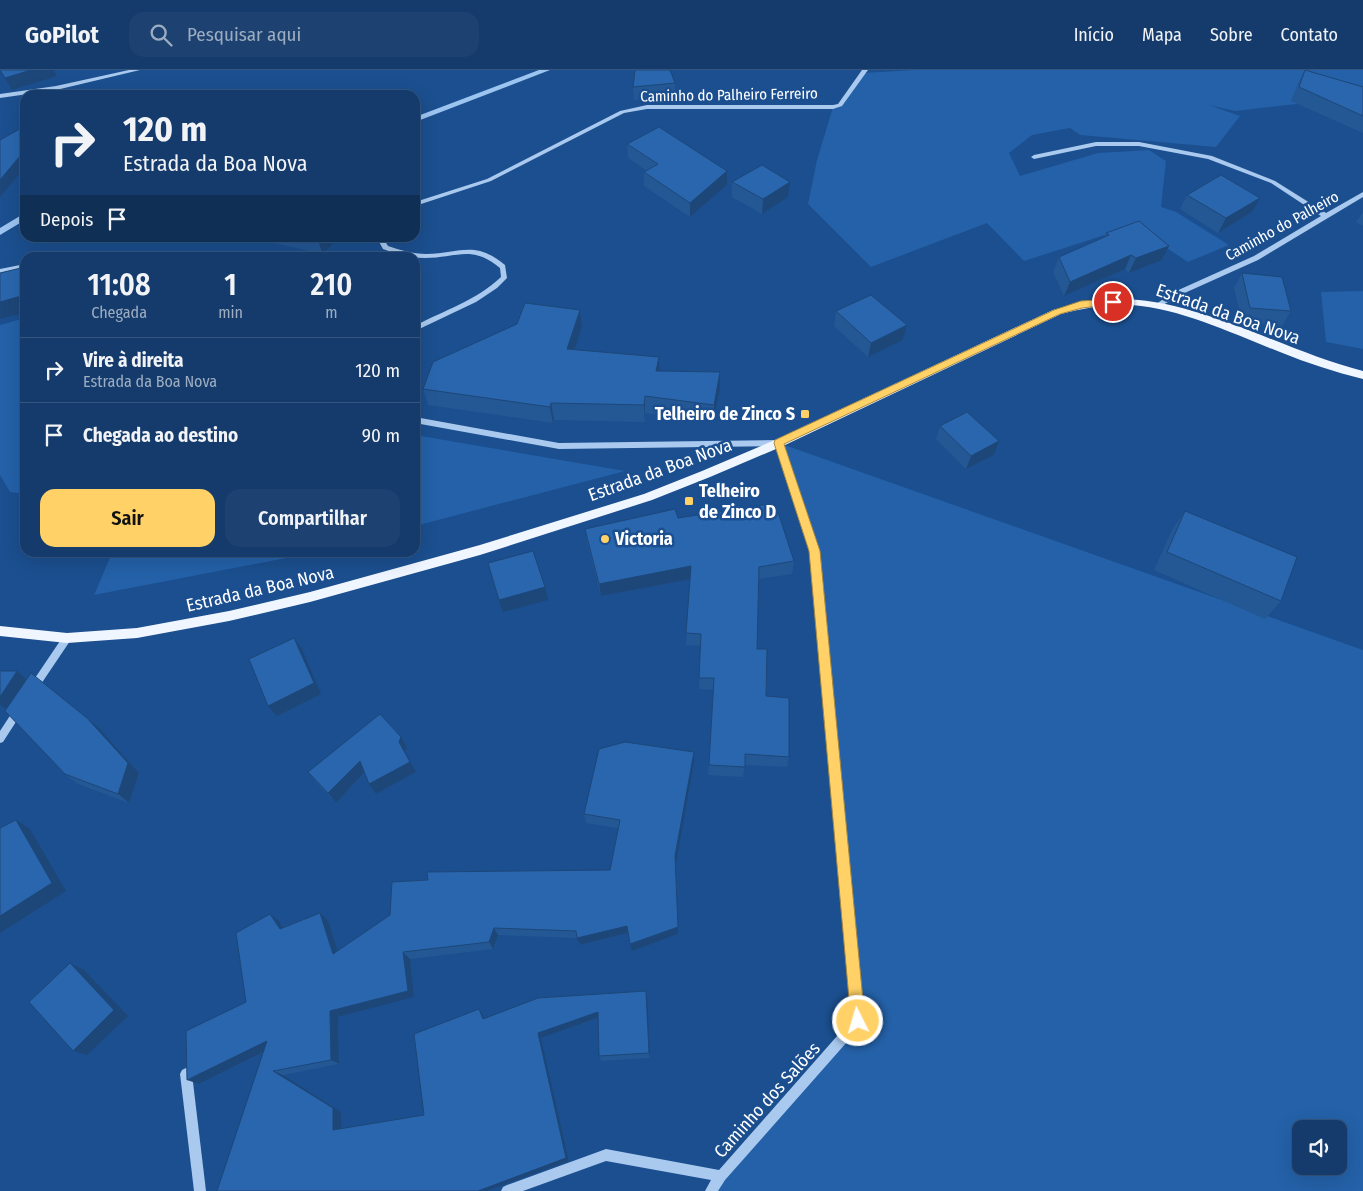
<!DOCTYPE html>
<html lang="pt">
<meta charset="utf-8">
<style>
body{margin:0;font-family:"Fira Sans Condensed",sans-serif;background:#1d4271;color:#f1f3f6;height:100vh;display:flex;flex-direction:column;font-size:19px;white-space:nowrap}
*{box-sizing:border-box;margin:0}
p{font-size:16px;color:#9dadc1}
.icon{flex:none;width:28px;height:28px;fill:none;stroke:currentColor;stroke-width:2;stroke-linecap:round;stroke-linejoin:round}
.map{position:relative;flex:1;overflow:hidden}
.details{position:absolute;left:20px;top:182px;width:400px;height:305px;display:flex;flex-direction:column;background:#143b6b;border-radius:15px;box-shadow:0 5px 20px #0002,0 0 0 1px #33557e}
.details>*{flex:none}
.top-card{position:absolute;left:20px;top:20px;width:400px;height:152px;border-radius:15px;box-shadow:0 5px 20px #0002,0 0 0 1px #33557e;background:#143b6b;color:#f1f3f6;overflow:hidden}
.buttons{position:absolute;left:1292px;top:1050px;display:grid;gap:10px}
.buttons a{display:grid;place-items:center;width:55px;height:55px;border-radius:10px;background:#143b6b;box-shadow:0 5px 20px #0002,0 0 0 1px #33557e;font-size:25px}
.pin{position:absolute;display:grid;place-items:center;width:42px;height:42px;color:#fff;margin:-21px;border:2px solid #fff;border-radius:50%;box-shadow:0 1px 5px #0007}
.me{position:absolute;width:55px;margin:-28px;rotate:355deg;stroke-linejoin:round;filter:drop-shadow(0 0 4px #0008)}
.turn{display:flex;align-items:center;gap:18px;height:105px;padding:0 20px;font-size:22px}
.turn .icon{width:65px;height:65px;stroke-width:2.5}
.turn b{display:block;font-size:35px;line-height:42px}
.then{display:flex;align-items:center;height:48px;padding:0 20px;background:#0003;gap:10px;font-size:19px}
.eta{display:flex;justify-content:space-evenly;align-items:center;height:85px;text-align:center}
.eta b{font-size:30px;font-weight:600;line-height:35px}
.button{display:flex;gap:10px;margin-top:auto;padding:10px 20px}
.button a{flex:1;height:58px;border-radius:15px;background:#ffd166;color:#111;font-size:20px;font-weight:600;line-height:58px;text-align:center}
.button a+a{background:#1d4271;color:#f1f3f6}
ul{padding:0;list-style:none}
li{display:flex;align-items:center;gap:15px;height:65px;padding:0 20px;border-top:1px solid #33557e}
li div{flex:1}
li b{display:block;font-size:19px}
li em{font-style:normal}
header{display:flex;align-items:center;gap:30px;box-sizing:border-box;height:70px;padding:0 25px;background:#143b6b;border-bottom:1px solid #33557e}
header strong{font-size:24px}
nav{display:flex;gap:28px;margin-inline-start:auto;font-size:18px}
.search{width:350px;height:45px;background:#1d4271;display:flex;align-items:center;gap:12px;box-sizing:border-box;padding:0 18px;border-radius:15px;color:#9dadc1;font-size:19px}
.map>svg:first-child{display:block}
</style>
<header>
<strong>GoPilot</strong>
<div class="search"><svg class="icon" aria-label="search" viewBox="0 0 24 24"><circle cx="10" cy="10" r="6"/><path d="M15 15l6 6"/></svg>Pesquisar aqui</div>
<nav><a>Início</a><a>Mapa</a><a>Sobre</a><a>Contato</a></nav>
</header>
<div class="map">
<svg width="1363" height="1121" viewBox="0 0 1363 1121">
<rect width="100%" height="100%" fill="#1b4f8f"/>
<g fill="#2461a8" fill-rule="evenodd">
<path d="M915,0H1363V20L1341,29L1235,41L1209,35L1240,46L1216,77L1080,65L1070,58L1032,65L1009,83L1020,106L1098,83L1149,80L1166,91L1161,137L1176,142L1229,175L1188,192L1133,156L1024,191L987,153L871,197L808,134L817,90L833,37L840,35L863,3Z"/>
<path d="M1363,221V279L1326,272L1321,222Z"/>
<path d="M25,248V424L10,422L0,405V255Z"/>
<path d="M415,365L625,401L415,456Z"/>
<path d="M779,373L1363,580V1121H711L858,951L814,481ZM1301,1059H1339V1096H1301Z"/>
<path d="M112,483V482L312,483L94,525Z"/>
</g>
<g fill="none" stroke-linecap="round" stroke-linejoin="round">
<g fill="#9cc4f0" fill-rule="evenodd">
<path d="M539,0H550L415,52V47Z"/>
<path d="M25,143V150L0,165V158Z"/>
</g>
<g fill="#a9c9ee" fill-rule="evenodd">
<path d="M129,0H140L56,20L0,28V24L56,16Z"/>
<path d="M862,0H868L842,36L833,39H647L624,43L491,111L415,136V132L487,109L620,41L647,35H833L838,34Z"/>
<path d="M1096,72H1139L1212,86L1275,111L1326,143L1363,122V127L1258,190L1178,226L1158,238H1156V234L1174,222L1254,186L1321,146L1271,113L1208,89L1139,76H1096L1034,89L1031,87L1034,85Z"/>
<path d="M377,168H383L388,176C400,180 413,184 426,184C461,183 475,170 505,195L507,208L497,218L476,232L415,261V256C444,240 476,231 501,207L500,198C471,174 457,188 425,188C410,188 396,184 383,179Z"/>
<path d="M25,194V198L0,203V199Z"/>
<path d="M415,347L559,373L779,370L783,373L818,481L863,951L862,955L725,1110L718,1121H705L711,1110L606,1091L523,1121H501L503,1117L507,1115L606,1079L719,1100L852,949L810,481L776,376L559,379L415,353Z"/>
<path d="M67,564L70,565L71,568L70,571L35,623L32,624L29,623L27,620L29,617L64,565Z"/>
<path d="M18,637L21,638L23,641L21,644L3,672L0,673V661L15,638Z"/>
<path d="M186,998L190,1000L192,1004L206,1121H194L180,1004L182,1000Z"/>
</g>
<path fill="#f0f6ff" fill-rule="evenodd" d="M1107,229C1195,225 1279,280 1363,301V309C1335,302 1307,293 1280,282C1233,264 1183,239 1132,235C1108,234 1084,238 1061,244L783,376L710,407L652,430L480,485L310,532L229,551L137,568L67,573L0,566V556L67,563L137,558L229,541L310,522L480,475L644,424L702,401L775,370L1053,240L1082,232Z"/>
</g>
<g fill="#245895">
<path d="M1305,0L1363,17V63L1291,31L1298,13Z"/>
<path d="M675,13V25L634,30L633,17Z"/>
<path d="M627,74L727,101V115L690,147L644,116V102L646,100L628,88Z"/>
<path d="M732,112L788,127L762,144L732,127Z"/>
<path d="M1187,125L1252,142L1218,163L1180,139Z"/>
<path d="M1363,142V156L1356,152Z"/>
<path d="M1106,163L1169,176L1162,190L1129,203L1125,199L1064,226L1053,202L1059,187L1104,167Z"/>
<path d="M252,168H338L323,184Z"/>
<path d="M1242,203L1291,241L1282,256L1242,252L1234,218Z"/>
<path d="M580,240L582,257L574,280L659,287L660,301L720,302V319L714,351L645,343V352L554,350L553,353L428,335L423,319Z"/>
<path d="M836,241L907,255L903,270L868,287L834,256Z"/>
<path d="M940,356L994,385L966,399L936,369Z"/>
<path d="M1185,441L1281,531L1265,549L1154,500L1172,460Z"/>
<path d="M678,448L794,491L792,504L759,509L757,579L766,626L789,687L787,697L745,695L743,707L708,705L713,620L699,619L701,576L686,575L690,509L601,526L587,472L585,459Z"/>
<path d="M0,601H17L27,609L99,658L139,703L129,733L78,714L65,704L6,640L0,635Z"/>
<path d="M407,678L405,682L416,702L376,724L365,703L336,733L316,712L308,702Z"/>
<path d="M694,682V692L676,793L678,864L632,881L628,863L580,875L577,868L498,865L493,879L410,889L414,927L338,947L339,994L283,1005L341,1042L342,1059L424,1045L479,939L485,948L646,921L650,988L601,991L599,986L598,948L541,968L569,1091L487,1121H217L263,983L199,1014L246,932L270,844L279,851L283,857L320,843L328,850L338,881L610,800L618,758L586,753L584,744Z"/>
</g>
<g fill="#1d4779">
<path d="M31,0H55L54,1L57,6L12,20L5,8Z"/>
<path d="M25,80V97L0,127V110Z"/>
<path d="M727,101V115L690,147V133Z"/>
<path d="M790,112L788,127L762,144L763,129Z"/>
<path d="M1260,128L1252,142L1218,163L1226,148Z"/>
<path d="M321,168H338L323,184L318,171Z"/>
<path d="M1169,176L1162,190L1129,203L1136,188Z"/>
<path d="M1131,185L1125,199L1064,226L1070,212Z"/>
<path d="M25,225V242L0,249V232Z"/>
<path d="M580,240L582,257L569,296L567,279Z"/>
<path d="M907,255L903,270L868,287L871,273Z"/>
<path d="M659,287L660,304L656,301Z"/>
<path d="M720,302V319L714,351V335Z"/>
<path d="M645,326V352L644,335Z"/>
<path d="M551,333L554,350L553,353L550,337Z"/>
<path d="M999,371L994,385L966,399L971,386Z"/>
<path d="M691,496V509L601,526L599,514Z"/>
<path d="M545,517L548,530L503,542L499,530Z"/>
<path d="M294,568L302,579L321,624L277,646L268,636Z"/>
<path d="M17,601L30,612L10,643L0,635V627Z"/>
<path d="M87,648L99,658L139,703L129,733L118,724Z"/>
<path d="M401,667L407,678L405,682L416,702L376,724L369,714L399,672Z"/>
<path d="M694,682V692L676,794L675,786Z"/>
<path d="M360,691L366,701L336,733L328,723Z"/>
<path d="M16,750L30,759L66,821L0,863V846Z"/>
<path d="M320,843L328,850L341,891L333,884Z"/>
<path d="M270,844L279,851L288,866L280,859Z"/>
<path d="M627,856L628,863L580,875L577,868Z"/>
<path d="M678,857V864L632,881L630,874Z"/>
<path d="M494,858L498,865L493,879L489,872Z"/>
<path d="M403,882L410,889L414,927L338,947L339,994L331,990L330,941Z"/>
<path d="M70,893L84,900L128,946L87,985L73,981Z"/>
<path d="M646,921L647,927L650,988L649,983Z"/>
<path d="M479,939L483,945L487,955L483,949Z"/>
<path d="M598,942L600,947L541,968L569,1091L487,1121H478L538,963Z"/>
<path d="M267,971L276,976L199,1014L187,1010Z"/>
<path d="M273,1001L283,1005L341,1042L342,1064L333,1060Z"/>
</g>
<g fill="#2a66ad" stroke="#1d4779">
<path d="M0,0H31L5,8Z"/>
<path d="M635,0H670L675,13L633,17Z"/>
<path d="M1305,0L1363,17V46L1299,17Z"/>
<path d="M25,56V80L0,110V70Z"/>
<path d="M659,57L727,101L690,133L644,102L658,94L627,74Z"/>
<path d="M762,95L790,112L763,129L732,112Z"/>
<path d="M1221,105L1260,128L1226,148L1187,125Z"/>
<path d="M1139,151L1169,176L1136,188L1131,185L1070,212L1059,187L1109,165L1106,163Z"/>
<path d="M304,168H321L318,171Z"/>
<path d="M25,197V225L0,232V203Z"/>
<path d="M1242,203L1282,207L1291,241L1250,238Z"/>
<path d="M871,225L907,255L871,273L836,241Z"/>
<path d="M525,233L580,240L567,279L659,287L656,301L720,302L714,335L645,326L644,335L551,333L550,337L423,319L433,292L517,254Z"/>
<path d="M967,342L999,371L971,386L940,356Z"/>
<path d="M775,433L794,491L759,497L757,579H767L766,626L789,628V687L745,684V697L709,695L714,608H699L701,564L686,563L691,496L599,514L585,459L675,439L678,448Z"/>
<path d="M1185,441L1297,487L1281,531L1167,482Z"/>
<path d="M533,481L545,517L499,530L488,493Z"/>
<path d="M294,568L314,613L268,636L249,589Z"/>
<path d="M0,601H17L0,627Z"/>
<path d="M31,603L87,648L128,693L118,724L65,704L5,641Z"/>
<path d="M380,644L401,667L399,672L410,692L369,714L360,691L328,723L308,702Z"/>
<path d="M625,672L694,682L675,786L678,857L630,874L627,856L577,868L576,861L494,858L489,872L403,882L408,921L330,941L331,990L273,1001L333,1038V1060L424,1045L414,964L479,939L483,949L538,928L646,921L649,983L599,986L598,942L538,963L566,1088L478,1121H217L267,971L187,1010L186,961L246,932L236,863L270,844L280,859L320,843L333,884L390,845L392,812L428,810L427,802L610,800L620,750L584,744L599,679Z"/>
<path d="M16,750L52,813L0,846V758Z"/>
<path d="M70,893L114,940L73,981L29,932Z"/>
</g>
<path fill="#ffd166" stroke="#a68842" d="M1113,229L1116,230V234L1082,238L1060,244L784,374L820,481L865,951L863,956L858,958L853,956L851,951L809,481L774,373L775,370L1054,240L1081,231Z"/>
<g fill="#ffd166" stroke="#1b4f8f" stroke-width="2">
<rect x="800" y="339" width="10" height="10" rx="2.5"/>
<rect x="684" y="426" width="10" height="10" rx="2.5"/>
<circle cx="605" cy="469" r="5"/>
</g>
<g text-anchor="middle" stroke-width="5" stroke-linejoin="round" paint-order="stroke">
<g font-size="15" fill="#fff" stroke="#1b4f8f">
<text transform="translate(729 25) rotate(-1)" y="5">Caminho do Palheiro Ferreiro</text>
<text transform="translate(1282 156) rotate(-29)" y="5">Caminho do Palheiro</text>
</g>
<g font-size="18" fill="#fff" stroke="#1b4f8f">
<text transform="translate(1228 244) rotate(19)" y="6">Estrada da Boa Nova</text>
<text transform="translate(660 400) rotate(-20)" y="6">Estrada da Boa Nova</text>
<text transform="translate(260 519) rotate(-13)" y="6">Estrada da Boa Nova</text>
<text transform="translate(767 1030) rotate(-48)" y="6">Caminho dos Salões</text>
</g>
<g font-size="18" font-weight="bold" fill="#fff" stroke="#1b4f8f" text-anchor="start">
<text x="795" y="350" text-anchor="end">Telheiro de Zinco S</text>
<text x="699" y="427">Telheiro<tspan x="699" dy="21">de Zinco D</tspan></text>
<text x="615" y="475">Victoria</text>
</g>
</g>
</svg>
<div class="buttons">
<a><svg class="icon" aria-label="sound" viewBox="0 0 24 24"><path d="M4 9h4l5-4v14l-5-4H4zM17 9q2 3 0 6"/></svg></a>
</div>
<div class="pin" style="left:1113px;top:232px;background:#d93025"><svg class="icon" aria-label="arrive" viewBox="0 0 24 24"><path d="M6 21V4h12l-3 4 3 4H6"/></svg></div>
<svg class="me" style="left:858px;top:951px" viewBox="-20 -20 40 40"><circle r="17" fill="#ffd166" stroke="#fff" stroke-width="3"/><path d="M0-11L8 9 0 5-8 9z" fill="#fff"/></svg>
<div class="top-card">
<div class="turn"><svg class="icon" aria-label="right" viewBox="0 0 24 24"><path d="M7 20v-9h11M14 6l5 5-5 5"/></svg><div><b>120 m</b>Estrada da Boa Nova</div></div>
<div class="then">Depois<svg class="icon" aria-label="arrive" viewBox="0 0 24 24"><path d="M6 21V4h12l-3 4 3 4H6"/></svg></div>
</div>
<section class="details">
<div class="eta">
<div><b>11:08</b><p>Chegada</p></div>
<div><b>1</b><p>min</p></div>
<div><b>210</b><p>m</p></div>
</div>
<ul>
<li><svg class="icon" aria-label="right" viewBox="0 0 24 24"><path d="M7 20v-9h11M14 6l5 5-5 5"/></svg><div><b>Vire à direita</b><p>Estrada da Boa Nova</p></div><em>120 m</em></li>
<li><svg class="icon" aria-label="arrive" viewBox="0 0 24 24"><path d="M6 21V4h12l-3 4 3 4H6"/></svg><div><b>Chegada ao destino</b></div><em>90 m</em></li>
</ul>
<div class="button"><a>Sair</a><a>Compartilhar</a></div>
</section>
</div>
